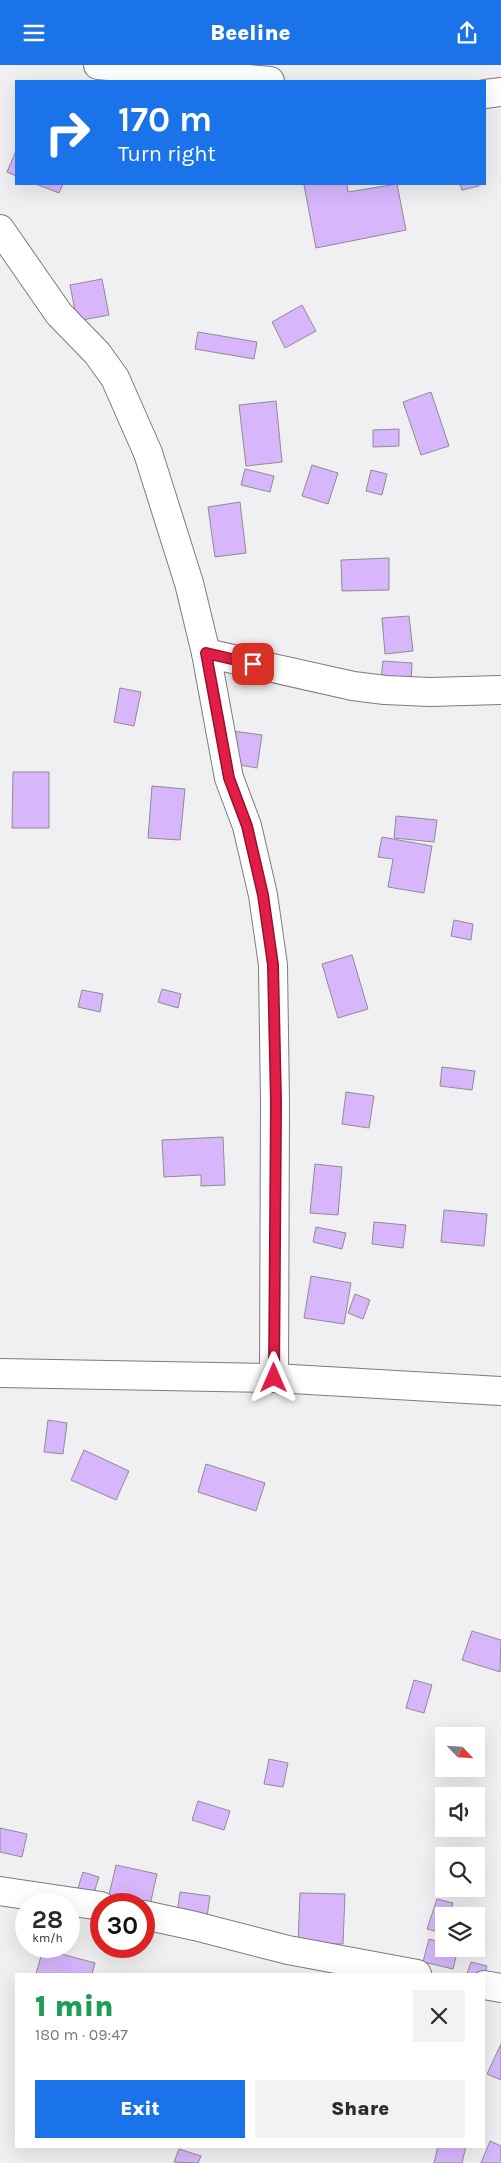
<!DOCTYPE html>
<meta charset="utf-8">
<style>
body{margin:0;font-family:Karla,sans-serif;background:#f2f2f3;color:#2b2b33;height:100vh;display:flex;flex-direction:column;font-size:19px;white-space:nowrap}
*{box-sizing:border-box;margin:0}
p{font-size:16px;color:#7c7c81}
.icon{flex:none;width:28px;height:28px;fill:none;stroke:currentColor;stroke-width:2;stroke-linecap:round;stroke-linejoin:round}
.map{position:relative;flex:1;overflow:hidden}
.side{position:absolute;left:15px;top:1908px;width:470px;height:175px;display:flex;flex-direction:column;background:#fff;border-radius:0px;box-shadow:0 5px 20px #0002}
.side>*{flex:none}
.top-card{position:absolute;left:15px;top:15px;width:471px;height:105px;border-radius:0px;box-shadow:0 5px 20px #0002;background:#1a73e8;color:#fff;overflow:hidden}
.needle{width:32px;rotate:115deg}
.fabs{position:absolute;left:435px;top:1662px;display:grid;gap:10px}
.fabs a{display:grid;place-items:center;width:50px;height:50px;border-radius:0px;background:#fff;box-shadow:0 5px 20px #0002;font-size:25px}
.speed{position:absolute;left:15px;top:1828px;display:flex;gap:10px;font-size:25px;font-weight:700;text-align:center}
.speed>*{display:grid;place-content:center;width:65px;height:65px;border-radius:50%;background:#fff;box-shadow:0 5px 20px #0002;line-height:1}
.speed small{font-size:12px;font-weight:400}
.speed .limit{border:8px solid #d22;background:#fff;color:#111}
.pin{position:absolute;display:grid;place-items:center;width:42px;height:42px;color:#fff;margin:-21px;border-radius:10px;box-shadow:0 2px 8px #0006}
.me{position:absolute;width:55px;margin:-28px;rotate:0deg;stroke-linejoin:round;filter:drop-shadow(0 0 4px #0008)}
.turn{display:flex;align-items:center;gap:18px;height:105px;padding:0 20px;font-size:22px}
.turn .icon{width:65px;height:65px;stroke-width:2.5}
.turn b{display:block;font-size:35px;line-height:42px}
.round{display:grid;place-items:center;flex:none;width:52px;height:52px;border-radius:0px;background:#f2f2f3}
.summary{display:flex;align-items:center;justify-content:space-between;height:85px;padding:0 20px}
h1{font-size:30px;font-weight:800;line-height:38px;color:#1e9e55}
.cta{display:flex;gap:10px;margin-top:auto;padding:10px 20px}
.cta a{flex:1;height:58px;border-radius:0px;background:#1a73e8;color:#fff;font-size:20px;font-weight:800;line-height:58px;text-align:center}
.cta a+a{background:#f2f2f3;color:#2b2b33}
header{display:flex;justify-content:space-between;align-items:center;height:65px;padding:0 20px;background:#1a73e8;color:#fff;font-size:22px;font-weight:800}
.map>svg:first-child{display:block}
</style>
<header><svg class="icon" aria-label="menu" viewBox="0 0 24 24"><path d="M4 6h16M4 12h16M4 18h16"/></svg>Beeline<svg class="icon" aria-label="share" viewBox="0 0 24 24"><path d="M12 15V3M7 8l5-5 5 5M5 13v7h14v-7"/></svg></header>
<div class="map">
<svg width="501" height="2098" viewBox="0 0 501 2098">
<rect width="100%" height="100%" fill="#f0f0f3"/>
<g fill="#d7b6fc" stroke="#8e8d8f">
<path d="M16,86V111L7,107Z"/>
<path d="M36,119H63L59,128Z"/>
<path d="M309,119H347L348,127L397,119L406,165L316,183L304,120Z"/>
<path d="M460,119H479V121L462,125Z"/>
<path d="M102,214L109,250L77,256L70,220Z"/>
<path d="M302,240L316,266L285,283L272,257Z"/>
<path d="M198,267L257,277L254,294L195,284Z"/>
<path d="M431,327L449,381L421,390L403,337Z"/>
<path d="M276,336L282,397L246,401L239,340Z"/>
<path d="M399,364V381L373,382V365Z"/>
<path d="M312,400L338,408L328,439L302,431Z"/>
<path d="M245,404L274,411L270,427L241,420Z"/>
<path d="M371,405L387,409L382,430L366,426Z"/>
<path d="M240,437L246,488L215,492L208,442Z"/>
<path d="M389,493V525L342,526L341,495Z"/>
<path d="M409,551L413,586L385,589L382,553Z"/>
<path d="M383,596L412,598L411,615L381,613Z"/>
<path d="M120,623L141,627L134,661L114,657Z"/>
<path d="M233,666L262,670L257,703L228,698Z"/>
<path d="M13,707H49V763H12Z"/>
<path d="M152,721L185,724L180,775L148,773Z"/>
<path d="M396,751L437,755L434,777L394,773Z"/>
<path d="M382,772L432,781L424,828L388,822L393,794L378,792Z"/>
<path d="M454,855L473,859L471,875L451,871Z"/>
<path d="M352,890L368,944L338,953L322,899Z"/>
<path d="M162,924L181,929L178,943L158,937Z"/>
<path d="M82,925L103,929L100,947L78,942Z"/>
<path d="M442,1002L475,1006L472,1025L440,1021Z"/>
<path d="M346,1027L374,1031L369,1063L342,1059Z"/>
<path d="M223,1072L225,1120L201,1121V1110L164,1112L162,1075Z"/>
<path d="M315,1099L342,1102L338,1150L310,1148Z"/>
<path d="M444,1145L487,1149L484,1181L441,1177Z"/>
<path d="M374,1157L406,1160L403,1183L372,1179Z"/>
<path d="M316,1162L346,1168L342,1184L313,1177Z"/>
<path d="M311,1211L351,1218L344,1259L304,1253Z"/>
<path d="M355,1229L370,1235L363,1254L348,1248Z"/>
<path d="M48,1355L67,1358L63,1389L44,1387Z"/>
<path d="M84,1385L129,1406L116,1435L71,1415Z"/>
<path d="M206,1399L265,1418L256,1446L198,1427Z"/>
<path d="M472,1566L501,1575L500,1607L462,1595Z"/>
<path d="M414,1615L432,1620L424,1648L406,1643Z"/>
<path d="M269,1694L288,1698L283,1722L264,1719Z"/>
<path d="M198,1736L230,1746L224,1765L192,1755Z"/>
<path d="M0,1763L27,1769L22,1792L0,1787Z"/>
<path d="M116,1800L157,1809L150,1840L109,1830Z"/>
<path d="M83,1807L99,1812L89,1844L73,1839Z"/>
<path d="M180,1827L210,1831L205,1866L175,1862Z"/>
<path d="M300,1828L345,1829L343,1879L298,1878Z"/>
<path d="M437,1834L453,1838L449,1851H444L443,1868L427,1864Z"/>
<path d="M429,1874L444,1878V1884H458L453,1904L423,1897Z"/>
<path d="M43,1884L95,1898L92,1909H36Z"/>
<path d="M471,1897L487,1901L484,1912V1909H467Z"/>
<path d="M501,1979V2015L487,2009Z"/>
<path d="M490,2076L501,2081V2098H481Z"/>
<path d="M438,2081H466L462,2098H434Z"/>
<path d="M179,2084L201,2091L198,2098L174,2097Z"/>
</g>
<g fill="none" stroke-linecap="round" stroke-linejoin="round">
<g stroke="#7c7c7e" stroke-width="30">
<g id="street">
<path d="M98,0L270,16"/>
<path d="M485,29L501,27"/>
<path d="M0,164L59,249L97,288L115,313L148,388L189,518L206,588L229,713L247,761L263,830L273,900L275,1037L274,1313"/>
<path d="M206,588L353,621L385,625L430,627L501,625"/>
<path d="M0,1308L274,1313L501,1326"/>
<path d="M0,1826L101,1841"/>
<path d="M144,1850L195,1861L288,1885L417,1909"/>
<path d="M484,1920L501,1923"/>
</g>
</g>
<use href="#street" stroke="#fff" stroke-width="28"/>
</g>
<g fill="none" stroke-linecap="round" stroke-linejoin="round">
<g stroke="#92132f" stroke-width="12">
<path id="route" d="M253,599L206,588L229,713L247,761L263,830L273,900L276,1037L274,1313"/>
</g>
<use href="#route" stroke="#e11d48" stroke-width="9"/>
</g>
</svg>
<div class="fabs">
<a><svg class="needle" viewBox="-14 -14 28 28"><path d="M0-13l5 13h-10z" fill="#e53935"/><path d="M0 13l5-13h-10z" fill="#7c7c81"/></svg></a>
<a><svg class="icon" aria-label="sound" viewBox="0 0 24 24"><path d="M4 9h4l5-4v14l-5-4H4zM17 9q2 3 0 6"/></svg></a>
<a><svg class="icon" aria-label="search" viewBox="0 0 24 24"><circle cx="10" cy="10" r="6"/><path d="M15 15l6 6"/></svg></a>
<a><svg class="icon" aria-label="layers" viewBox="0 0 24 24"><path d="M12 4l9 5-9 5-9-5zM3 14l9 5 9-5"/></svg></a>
</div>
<div class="speed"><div>28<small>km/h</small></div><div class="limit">30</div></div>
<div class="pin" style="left:253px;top:599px;background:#d93025"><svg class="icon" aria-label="arrive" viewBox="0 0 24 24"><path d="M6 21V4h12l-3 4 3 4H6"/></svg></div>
<svg class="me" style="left:274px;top:1313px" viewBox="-20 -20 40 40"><path d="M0-17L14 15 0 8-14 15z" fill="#e11d48" stroke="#fff" stroke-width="4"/></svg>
<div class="top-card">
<div class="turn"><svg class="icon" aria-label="right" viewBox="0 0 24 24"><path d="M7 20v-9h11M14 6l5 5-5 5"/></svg><div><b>170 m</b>Turn right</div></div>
</div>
<section class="side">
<div class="summary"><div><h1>1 min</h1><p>180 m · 09:47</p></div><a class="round"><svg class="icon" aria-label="close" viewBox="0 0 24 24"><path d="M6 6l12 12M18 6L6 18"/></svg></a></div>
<div class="cta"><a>Exit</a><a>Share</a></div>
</section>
</div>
